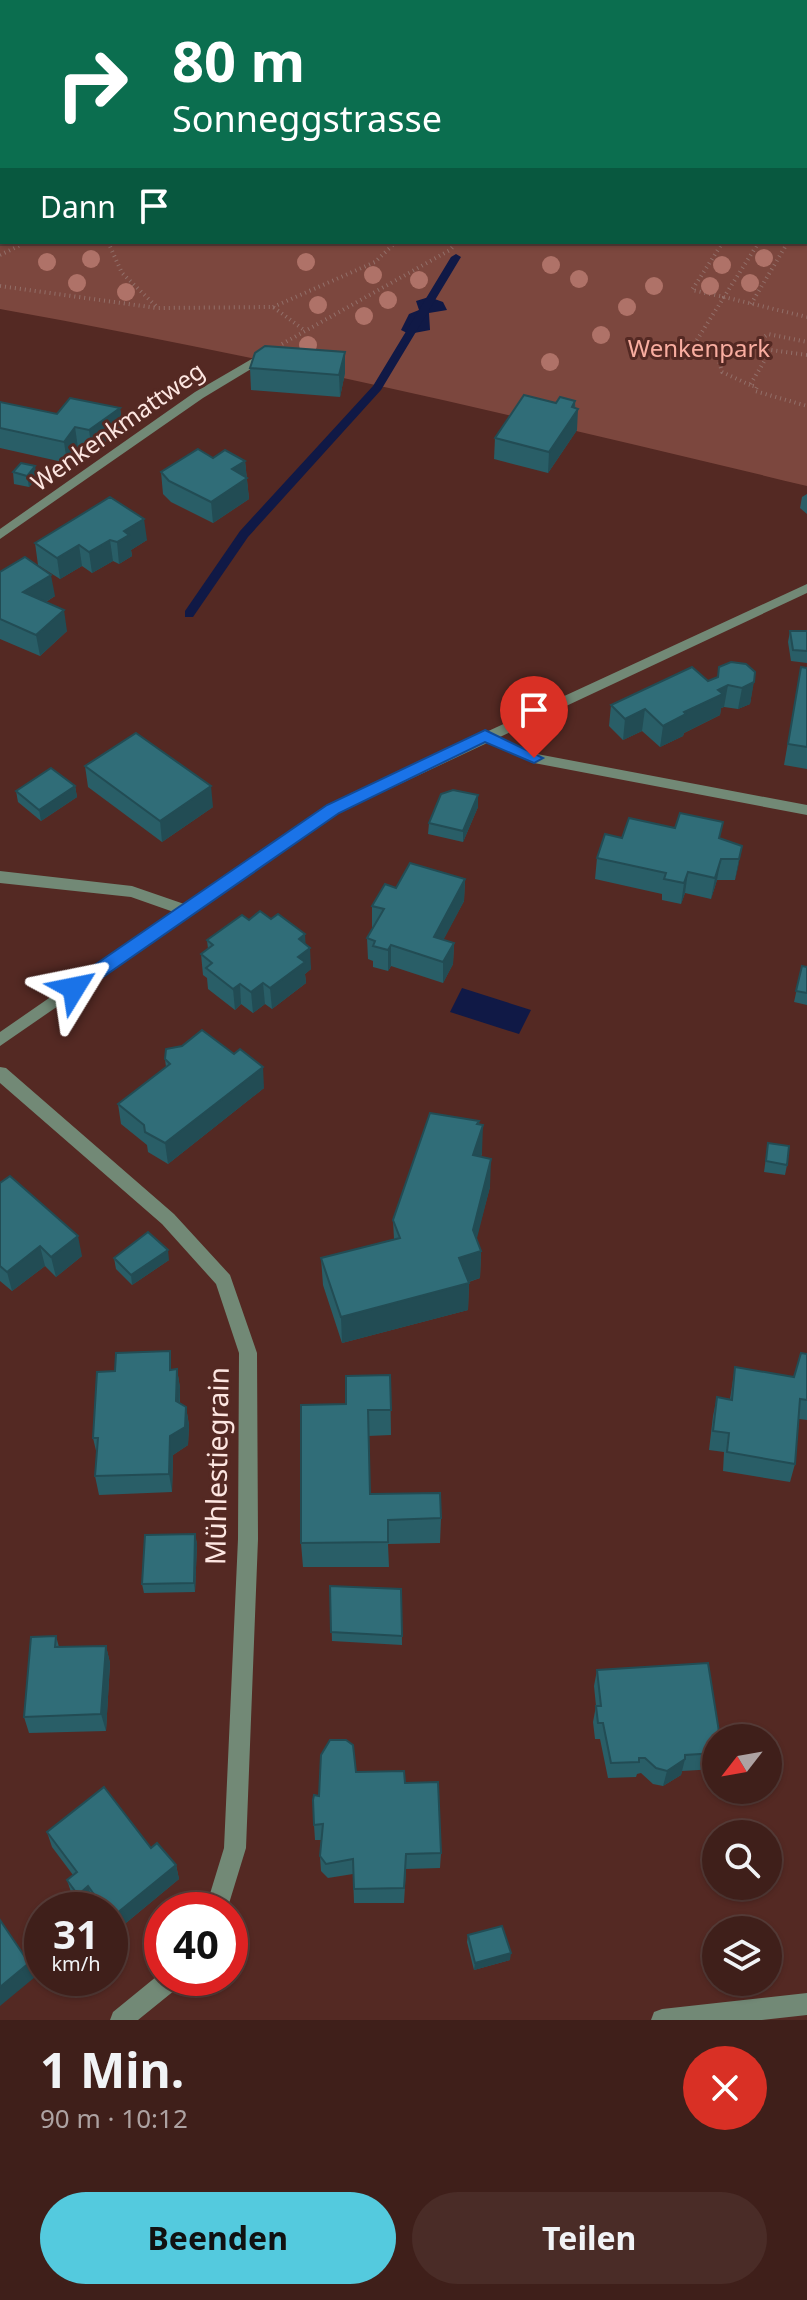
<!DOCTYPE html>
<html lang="de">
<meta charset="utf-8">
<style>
body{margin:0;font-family:"Noto Sans",sans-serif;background:#4a2c27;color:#f1f3f6;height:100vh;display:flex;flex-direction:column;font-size:30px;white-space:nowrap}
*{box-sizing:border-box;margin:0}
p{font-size:26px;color:#ada2a2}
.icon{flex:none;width:44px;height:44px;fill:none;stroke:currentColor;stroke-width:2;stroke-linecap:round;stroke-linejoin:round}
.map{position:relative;height:2020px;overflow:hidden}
.side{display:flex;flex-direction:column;background:#3f1f1a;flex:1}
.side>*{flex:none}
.top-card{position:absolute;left:0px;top:0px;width:808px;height:244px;box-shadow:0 2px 6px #0004,0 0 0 2px #583d39;background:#0b6e4f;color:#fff;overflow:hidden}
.needle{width:52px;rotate:239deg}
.tools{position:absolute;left:702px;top:1724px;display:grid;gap:16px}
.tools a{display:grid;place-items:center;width:80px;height:80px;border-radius:50%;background:#3f1f1a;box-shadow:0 2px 6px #0004,0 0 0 2px #583d39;font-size:40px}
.speed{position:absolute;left:24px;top:1892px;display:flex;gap:16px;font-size:40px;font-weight:700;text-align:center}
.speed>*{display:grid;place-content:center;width:104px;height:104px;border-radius:50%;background:#3f1f1a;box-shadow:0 2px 6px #0004,0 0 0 2px #583d39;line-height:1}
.speed small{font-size:20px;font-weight:400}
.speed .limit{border:12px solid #d22;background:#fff;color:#111}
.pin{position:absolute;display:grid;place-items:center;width:68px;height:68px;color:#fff;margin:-82px -34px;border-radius:50% 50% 50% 0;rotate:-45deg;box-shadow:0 0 8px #0007}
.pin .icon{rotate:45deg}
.me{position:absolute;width:88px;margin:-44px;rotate:55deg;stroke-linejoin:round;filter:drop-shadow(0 0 6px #0008)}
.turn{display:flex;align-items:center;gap:28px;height:168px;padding:0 40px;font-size:36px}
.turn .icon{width:104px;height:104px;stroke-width:2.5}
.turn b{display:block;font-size:56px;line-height:68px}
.then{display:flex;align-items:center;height:76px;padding:0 40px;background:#0003;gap:16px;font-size:30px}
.round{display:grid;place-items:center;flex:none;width:84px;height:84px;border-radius:42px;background:#4a2c27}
.overview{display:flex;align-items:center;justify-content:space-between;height:136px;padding:0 40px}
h1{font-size:48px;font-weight:700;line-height:60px}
.cta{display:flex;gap:16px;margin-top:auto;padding:16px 40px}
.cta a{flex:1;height:92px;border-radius:48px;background:#54cade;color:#111;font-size:32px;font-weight:700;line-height:92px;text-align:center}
.cta a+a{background:#4a2c27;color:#f1f3f6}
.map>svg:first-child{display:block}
</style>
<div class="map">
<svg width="807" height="2020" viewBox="0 0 807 2020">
<rect width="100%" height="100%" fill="#542923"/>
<path fill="#7c473e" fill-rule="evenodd" d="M0,0H807V486C538,421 273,358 0,309ZM2,2H806V242H2Z"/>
<g fill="#101946">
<path d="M429,297L443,302L447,310L429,313L430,330L409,334L401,330L409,314L419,310L416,301Z"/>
<path d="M462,988L531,1010L519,1034L450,1012Z"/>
</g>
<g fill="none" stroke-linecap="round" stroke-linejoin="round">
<path fill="#101946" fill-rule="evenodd" d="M456,254L461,257L381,390L248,537L193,617H185V611L240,531L373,386L451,257Z"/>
<g stroke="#926f69" stroke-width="4" stroke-dasharray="1 4" stroke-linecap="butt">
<path d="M401,0L415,2"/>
<path d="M719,0L729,2"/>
<path d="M303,2L323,0"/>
<path d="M527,2L530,0"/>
<path d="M782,2L787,0"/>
<path d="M108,242L122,273L158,308L273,307L304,330"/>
<path d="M759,242L724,297L807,317"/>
<path d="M0,255L27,242"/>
<path d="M0,286L157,308"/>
<path d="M751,304L788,242"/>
<path d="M273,307L375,262L396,242"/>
<path d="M282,344L450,250L457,242"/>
<path d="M757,347V342L768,334L807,342"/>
<path d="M807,355L771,350L750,385L757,387L755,391L807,406"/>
<path d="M721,357L702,353L695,343L724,297L692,290L723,242"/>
<path d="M750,385L722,372L719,361L736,349L771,350"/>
</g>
<g fill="#728976" fill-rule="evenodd">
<path d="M262,353L268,357L266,360L203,398L0,539V529L195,392Z"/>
<path d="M485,731L537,754L807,805V815L534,763L480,739L478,736L480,733Z"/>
<path d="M0,871L132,886L190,906L193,910L185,916L131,897L0,883Z"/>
<path d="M0,1067L6,1068L174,1214L230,1275L257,1353L258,1539L246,1848L227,1910H205L224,1848L238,1539L239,1353L216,1284L162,1224L0,1083Z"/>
<path d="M162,1972V1978H183L180,1986L138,2020H110L113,2012Z"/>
<path d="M807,1993V2015L762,2020H651L654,2012L662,2009Z"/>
</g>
<path fill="#728976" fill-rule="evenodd" d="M807,584V593L338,813L0,1046V1032L328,805Z"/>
</g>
<g fill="#af7268">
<circle cx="764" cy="258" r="9"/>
<circle cx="91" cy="259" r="9"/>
<circle cx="47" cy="262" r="9"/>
<circle cx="306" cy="262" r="9"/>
<circle cx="551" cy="265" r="9"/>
<circle cx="722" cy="265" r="9"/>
<circle cx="373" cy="275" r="9"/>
<circle cx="579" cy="279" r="9"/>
<circle cx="419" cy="280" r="9"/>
<circle cx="77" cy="283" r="9"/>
<circle cx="750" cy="283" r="9"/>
<circle cx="654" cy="286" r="9"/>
<circle cx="710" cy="286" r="9"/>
<circle cx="126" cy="292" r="9"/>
<circle cx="388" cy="300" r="9"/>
<circle cx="318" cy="305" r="9"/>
<circle cx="627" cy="307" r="9"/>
<circle cx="364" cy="316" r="9"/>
<circle cx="601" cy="335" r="9"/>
<circle cx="308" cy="345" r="9"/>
<circle cx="550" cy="362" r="9"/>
</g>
<g fill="#295e67">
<path d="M250,368L345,373L340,397L251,390Z"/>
<path d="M575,401L577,430L548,473L494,459L495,438L556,403Z"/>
<path d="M0,402L57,414L120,408L123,429L92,451L78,448L67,463L0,448Z"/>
<path d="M213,458L245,461L249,499L213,523L171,502L163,494L161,472Z"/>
<path d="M13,472L37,478L29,487L14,484Z"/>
<path d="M807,494V514L800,508L802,497Z"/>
<path d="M110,497L147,540L131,550L132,556L119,564L113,561L92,573L82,566L60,579L38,565L35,543Z"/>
<path d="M0,572L55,596L46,602L67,631L40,656L0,639Z"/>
<path d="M790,631H807V663L791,661L788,642Z"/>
<path d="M801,667L807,668V769L784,765Z"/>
<path d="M755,672L750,704L738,709L724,707L721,708L720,715L684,733L683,736L660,747L642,731L623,740L609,726L611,705L708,681Z"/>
<path d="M85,766L213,807L162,842L88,787Z"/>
<path d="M75,786L77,797L41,821L18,802L16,791Z"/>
<path d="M478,795V807L463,842L428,834L429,823Z"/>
<path d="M622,838L721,839L742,846L735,880H717L711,899L685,893L681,904L662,900V894L595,879L597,858Z"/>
<path d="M465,879L464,901L443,940L454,943L453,964L443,983L391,966L388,971L373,967V961L368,959L367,938L374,927H372V906L396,888Z"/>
<path d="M249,920L306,945L311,969L305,974L306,983L272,1009L265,1004L253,1013L241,1004L235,1010L208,989L207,978L203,975L201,954L208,949L207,940Z"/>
<path d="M802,966L807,967V1005L794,1002Z"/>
<path d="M165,1059L264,1088L168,1164L148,1152L147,1145L121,1124L118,1104L166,1067Z"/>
<path d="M479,1121L482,1153L481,1157L490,1187L476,1239L481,1251L480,1278L469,1282L468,1310L342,1343L323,1285L321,1258L394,1239L393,1220Z"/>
<path d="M768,1143L787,1165L785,1175L764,1172Z"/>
<path d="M0,1183L82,1256L56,1277L45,1266L12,1291L0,1281Z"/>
<path d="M114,1258L169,1260L132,1285L116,1269Z"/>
<path d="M807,1354V1420L799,1419L795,1464L790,1482L723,1471L724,1452L709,1450L713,1416L717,1397L730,1399L735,1367L794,1377Z"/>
<path d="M173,1369H177L180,1388V1403L186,1407L189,1425L188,1445L173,1455L172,1492L99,1495L95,1476L97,1455L93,1438Z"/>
<path d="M390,1375L391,1435L368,1436L370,1494L441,1518L440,1543L388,1544L389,1567H303L301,1543L346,1404Z"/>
<path d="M195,1534L197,1544L195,1592L144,1593L142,1584Z"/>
<path d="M330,1586L401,1589L402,1645L332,1641Z"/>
<path d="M56,1636L59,1647L106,1646L110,1663L106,1731L29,1733L24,1717Z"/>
<path d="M597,1670L716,1738V1769L682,1771L681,1775L663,1786L653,1784L641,1773L637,1774L636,1777L608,1778L600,1739H595L593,1722L596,1706L594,1686Z"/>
<path d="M356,1772L405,1783L441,1853L440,1868L406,1869L404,1903H354L353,1874L328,1878L321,1871L320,1856L321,1840H315L314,1825L319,1796Z"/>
<path d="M47,1832L151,1848L176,1865L179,1879L115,1932L110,1925V1910H99L93,1901L83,1909L72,1895L67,1880L73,1875L52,1847Z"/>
<path d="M468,1935L510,1960L474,1970L467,1942Z"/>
</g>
<g fill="#224c54">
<path d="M345,352V373L340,397L339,375Z"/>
<path d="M575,401L574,414L578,409L577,430L548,473L549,452Z"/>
<path d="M120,408L123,429L92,451L89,430Z"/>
<path d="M75,427L78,448L67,463L64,442Z"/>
<path d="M245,461L249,499L213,523L211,502L232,469Z"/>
<path d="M35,466L37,478L29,487L27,476Z"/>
<path d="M144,519L147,540L131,550L132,556L119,564L117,542L124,531Z"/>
<path d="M110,540L113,561L92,573L89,552Z"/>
<path d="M79,545L82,566L60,579L57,558Z"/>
<path d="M51,575L55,596L26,614L23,592Z"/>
<path d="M64,610L67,631L40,656L36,635Z"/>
<path d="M754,682L750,704L738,709L742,688Z"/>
<path d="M728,685L724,707L721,708L720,715L684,733L683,736L660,747L663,726L718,690Z"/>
<path d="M645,709L642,731L623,740L625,719Z"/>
<path d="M75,786L77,797L41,821L39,810Z"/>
<path d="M211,786L213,807L162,842L160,821Z"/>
<path d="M478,795V807L463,842V831Z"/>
<path d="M742,846L738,868L735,880L739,859Z"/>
<path d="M721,859L717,880L711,899L715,878Z"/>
<path d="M688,872L685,893L681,904L684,883Z"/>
<path d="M465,879L464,901L434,958V937Z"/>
<path d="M305,934L306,951L310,948L311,969L305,974L306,983L272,1009L270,988L299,939Z"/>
<path d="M454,943L453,964L443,983V962Z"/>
<path d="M391,945V966L388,971V950Z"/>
<path d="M263,983L265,1004L253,1013L251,992Z"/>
<path d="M240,984L241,1004L235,1010L233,989Z"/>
<path d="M263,1067L264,1088L168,1164L165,1143Z"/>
<path d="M479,1121L478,1141L483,1125L482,1153L472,1183L473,1155Z"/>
<path d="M491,1159L490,1187L473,1254L481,1251L480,1278L458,1285L459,1258L473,1230Z"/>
<path d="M78,1236L82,1256L56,1277L51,1257Z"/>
<path d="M40,1246L45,1266L12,1291L7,1272Z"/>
<path d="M168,1250L169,1260L132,1285L131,1275Z"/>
<path d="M469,1283L468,1310L342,1343L341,1317Z"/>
<path d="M177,1369L180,1388L179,1420L176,1401Z"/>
<path d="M186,1407L189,1425L188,1445L173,1455L172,1492L169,1474L170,1436Z"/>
<path d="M195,1534L197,1544L195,1592L194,1583Z"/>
<path d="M106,1646L110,1663L106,1731L101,1714Z"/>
<path d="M685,1759L681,1775L663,1786L667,1771Z"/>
<path d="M176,1865L179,1879L115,1932L111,1918Z"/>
<path d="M88,1886L93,1901L83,1909L78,1895Z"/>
<path d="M511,1953L510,1960L474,1970L475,1963Z"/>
<path d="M29,1963L35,1977L0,2006V1987Z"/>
</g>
<g fill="#306d78" stroke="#224c54" stroke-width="2">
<path d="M265,346L345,352L339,375L250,368L255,353Z"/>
<path d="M524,395L556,403L560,397L575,401L572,407L578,409L549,452L495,438Z"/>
<path d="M70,398L120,408L89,430L75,427L64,442L0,428V402L57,414Z"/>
<path d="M198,449L213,458L225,450L245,461L232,469L247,478L211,502L169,481L161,472Z"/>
<path d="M21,463L35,466L27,476L13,472Z"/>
<path d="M110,497L144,519L124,531L129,535L117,542L110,540L89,552L79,545L57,558L35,543Z"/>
<path d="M25,557L51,575L23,592L64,610L36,635L0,619V572Z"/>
<path d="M790,631H807V651L793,650Z"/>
<path d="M731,662L746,664L755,672L754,682L742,688L728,685L718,690L723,694L684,712L686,714L663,726L645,709L625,719L611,705L692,667L708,681L718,677L719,667Z"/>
<path d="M801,667L807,668V747L788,744Z"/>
<path d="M136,733L211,786L160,821L85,766Z"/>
<path d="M51,768L75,786L39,810L16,791Z"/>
<path d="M453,790L478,795L463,831L429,823L441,794Z"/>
<path d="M680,813L723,822L719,838L742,846L739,859H721L715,878L688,872L684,883L664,879L666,873L597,858L605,834L622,838L629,818L675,828Z"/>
<path d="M410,863L465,879L434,937L454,943L443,962L391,945L388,950L373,946L375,941L367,938L384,909L372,906L385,884L396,888Z"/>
<path d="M260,911L271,919L278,914L305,934L299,939L310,948L298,957L305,962L270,988L263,983L251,992L240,984L233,989L206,968L212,963L201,954L213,945L207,940L242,915L249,920Z"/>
<path d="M802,966L807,967V993L796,991Z"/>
<path d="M202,1030L234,1054L240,1049L263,1067L165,1143L145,1132L144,1125L118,1104L170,1064L165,1059L166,1049L182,1046Z"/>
<path d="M430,1113L479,1121L477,1124L483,1125L473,1155L491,1159L473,1230L481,1251L459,1258L469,1283L341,1317L321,1258L400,1238L393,1220Z"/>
<path d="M768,1143L789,1146L787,1165L766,1161Z"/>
<path d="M10,1176L78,1236L51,1257L40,1246L7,1272L0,1266V1183Z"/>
<path d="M148,1232L168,1250L131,1275L114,1258Z"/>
<path d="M170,1351V1370L177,1369L176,1401L186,1407L185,1427L170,1436L169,1474L95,1476L98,1438H93L97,1372L115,1371L116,1353Z"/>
<path d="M801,1353L807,1354V1400L800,1399L795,1464L727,1452L729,1433L713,1431L717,1397L732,1400L735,1367L794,1377Z"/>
<path d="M390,1375L391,1410H368L370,1494L440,1493L441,1518L388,1520V1542L301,1543V1405L346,1404V1376Z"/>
<path d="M195,1534L194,1583L142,1584L145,1535Z"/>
<path d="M330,1586L401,1589L402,1636L331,1632Z"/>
<path d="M56,1636L55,1647L106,1646L101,1714L24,1717L31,1637Z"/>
<path d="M708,1663L720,1738H716V1753L685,1755V1759L667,1771L656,1768L645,1758H639V1762L611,1763L603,1723H598L596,1706H601L597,1670Z"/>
<path d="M330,1740H346L353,1745L356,1772L404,1771L405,1783L438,1782L441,1853L406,1854L404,1888L354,1889L353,1859L326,1864L320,1856L323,1824L314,1825L313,1800L314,1795L319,1796L321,1755Z"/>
<path d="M104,1787L151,1848L157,1843L176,1865L111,1918L110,1910H105L88,1886L78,1895L67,1880L77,1872L47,1832Z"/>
<path d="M0,1920L29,1963L0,1987Z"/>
<path d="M502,1926L511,1953L475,1963L468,1935Z"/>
</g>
<path fill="#1a73e8" stroke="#114b97" stroke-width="2" d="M485,730L543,758L534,763L485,742L339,813L80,993H67V984L327,805Z"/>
<g text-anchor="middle" stroke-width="6" stroke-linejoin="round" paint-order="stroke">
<g font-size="24" fill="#f9ada0" stroke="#542923">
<text x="699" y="357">Wenkenpark</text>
</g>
<g font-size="24" fill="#fde6e1" stroke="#542923">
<text transform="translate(118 427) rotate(-35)" y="8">Wenkenkmattweg</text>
</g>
<g font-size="28" fill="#fde6e1" stroke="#542923">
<text transform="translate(217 1466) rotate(-89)" y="10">Mühlestiegrain</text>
</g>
</g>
</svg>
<div class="tools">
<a><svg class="needle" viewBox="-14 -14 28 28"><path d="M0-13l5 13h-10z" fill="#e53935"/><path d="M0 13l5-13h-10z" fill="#ada2a2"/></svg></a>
<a><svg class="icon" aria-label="search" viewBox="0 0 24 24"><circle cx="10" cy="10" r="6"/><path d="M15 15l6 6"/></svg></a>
<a><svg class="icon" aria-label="layers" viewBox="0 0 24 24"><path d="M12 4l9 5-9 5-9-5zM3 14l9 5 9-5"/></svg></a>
</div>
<div class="speed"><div>31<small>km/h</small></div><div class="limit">40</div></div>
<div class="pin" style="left:534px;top:758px;background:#d93025"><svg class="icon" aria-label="arrive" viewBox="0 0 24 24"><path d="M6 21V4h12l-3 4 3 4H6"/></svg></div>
<svg class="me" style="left:74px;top:988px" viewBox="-20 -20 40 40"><path d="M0-17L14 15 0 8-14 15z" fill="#1a73e8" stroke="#fff" stroke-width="4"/></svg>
<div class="top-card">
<div class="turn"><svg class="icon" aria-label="right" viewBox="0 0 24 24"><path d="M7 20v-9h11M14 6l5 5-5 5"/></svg><div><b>80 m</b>Sonneggstrasse</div></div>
<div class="then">Dann<svg class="icon" aria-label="arrive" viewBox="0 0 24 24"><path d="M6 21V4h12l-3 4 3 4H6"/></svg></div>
</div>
</div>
<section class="side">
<div class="overview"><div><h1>1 Min.</h1><p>90 m · 10:12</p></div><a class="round" style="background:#d93025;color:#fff"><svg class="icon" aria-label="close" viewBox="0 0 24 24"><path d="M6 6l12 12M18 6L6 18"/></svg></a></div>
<div class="cta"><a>Beenden</a><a>Teilen</a></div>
</section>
